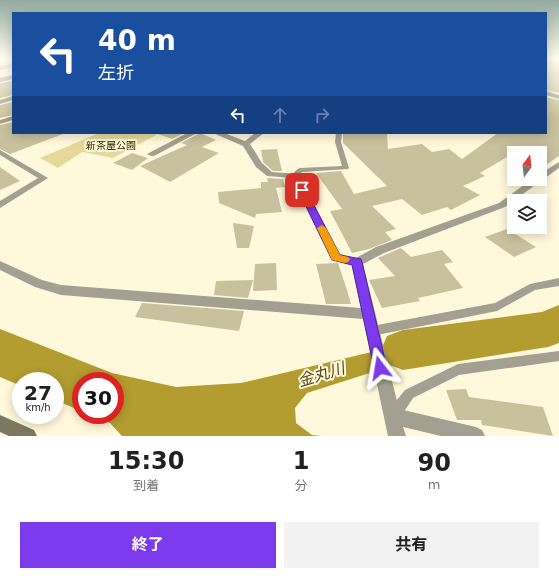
<!DOCTYPE html>
<html lang="ja">
<meta charset="utf-8">
<style>
body{margin:0;font-family:"DejaVu Sans","Noto Sans JP",sans-serif;background:#f2f2f2;color:#202124;height:100vh;display:flex;flex-direction:column;font-size:15px;white-space:nowrap}
*{box-sizing:border-box;margin:0}
p{font-size:13px;color:#757577}
.icon{flex:none;width:22px;height:22px;fill:none;stroke:currentColor;stroke-width:2;stroke-linecap:round;stroke-linejoin:round}
.map{position:relative;height:436px;overflow:hidden}
.details{display:flex;flex-direction:column;background:#fff;flex:1}
.details>*{flex:none}
.guide{position:absolute;left:12px;top:12px;width:535px;height:122px;border-radius:0px;box-shadow:0 2px 10px #0003;background:#1a4fa0;color:#fff;overflow:hidden}
.needle{width:26px;rotate:15deg}
.tools{position:absolute;left:507px;top:146px;display:grid;gap:8px}
.tools a{display:grid;place-items:center;width:40px;height:40px;border-radius:0px;background:#fff;box-shadow:0 2px 10px #0003;font-size:20px}
.speed{position:absolute;left:12px;top:372px;display:flex;gap:8px;font-size:20px;font-weight:700;text-align:center}
.speed>*{display:grid;place-content:center;width:52px;height:52px;border-radius:50%;background:#fff;box-shadow:0 2px 10px #0003;line-height:1}
.speed small{font-size:10px;font-weight:400}
.speed .limit{border:6px solid #d22;background:#fff;color:#111}
.pin{position:absolute;display:grid;place-items:center;width:34px;height:34px;color:#fff;margin:-17px;border-radius:8px;box-shadow:0 2px 6px #0006}
.me{position:absolute;width:44px;margin:-22px;rotate:346deg;stroke-linejoin:round;filter:drop-shadow(0 0 3px #0008)}
.turn{display:flex;align-items:center;gap:14px;height:84px;padding:0 20px;font-size:18px}
.turn .icon{width:52px;height:52px;stroke-width:2.5}
.turn b{display:block;font-size:28px;line-height:34px}
.lanes{display:flex;align-items:center;height:38px;padding:0 20px;background:#0003;justify-content:center;gap:20px;direction:ltr}
.lanes .off{opacity:.35}
.eta{display:flex;justify-content:space-evenly;align-items:center;height:68px;text-align:center}
.eta b{font-size:24px;font-weight:700;line-height:28px}
.button{display:flex;gap:8px;margin-top:auto;padding:8px 20px}
.button a{flex:1;height:46px;border-radius:0px;background:#7c3aed;color:#fff;font-size:16px;font-weight:700;line-height:46px;text-align:center}
.button a+a{background:#f2f2f2;color:#202124}
.map>svg:first-child{display:block}
</style>
<div class="map">
<svg width="559" height="436" viewBox="0 0 559 436">
<rect width="100%" height="100%" fill="#fff8da"/>
<path fill="#e6d89a" d="M99,133H160L113,158L82,152L58,168L40,158Z"/>
<path fill="#b39c30" d="M0,329L112,373L176,387L241,383L439,336L448,348L307,393L295,408L296,423L312,435L321,436H122L110,423L91,415H115V381H81V411L55,400V381H21V386L0,377Z"/>
<g fill="none" stroke-linecap="round" stroke-linejoin="round">
<path fill="#b39c30" fill-rule="evenodd" d="M559,305V343L548,347L403,370L387,364L381,350L387,336L403,330L542,312Z"/>
</g>
<g fill="#c9c19d">
<path d="M546,58H559V93L546,90Z"/>
<path d="M13,81V95L0,98V83Z"/>
<path d="M546,97L559,100V156L540,169V153H514L480,173L485,176L463,186L480,195L451,210L447,207L422,215L402,199L372,206L396,229L385,232L392,240L369,249L352,253L330,211L342,209L316,173L341,171L354,194L387,186L343,143V133H387L388,149L422,144L432,152L449,149L462,159L498,133H546Z"/>
<path d="M13,102V115L0,118V105Z"/>
<path d="M13,122V133L63,134L10,154L0,149V125Z"/>
<path d="M159,133H184L172,139L158,134Z"/>
<path d="M200,133L216,140L202,147L219,153L170,182L140,166L187,145L181,143Z"/>
<path d="M277,149L282,171H273L263,162L261,150Z"/>
<path d="M132,153L148,158L132,170L113,163Z"/>
<path d="M0,167L20,181L0,190Z"/>
<path d="M267,178L283,179L285,187L276,188L282,212L256,214L255,218L219,203L218,192L261,188V182H268Z"/>
<path d="M233,223L254,226L249,248H237Z"/>
<path d="M507,229L536,247L514,257L485,237Z"/>
<path d="M401,248L411,257L442,250L453,262L444,264L463,288L418,298L420,301L382,308L369,280L395,276L378,258Z"/>
<path d="M276,263L277,290L253,291L255,264Z"/>
<path d="M338,263L347,290L351,304H326L316,264Z"/>
<path d="M253,280L248,298L214,295L216,281Z"/>
<path d="M142,303L244,311L239,331L135,317Z"/>
<path d="M466,389L469,397L543,407L553,436L482,425L481,420H457L446,390Z"/>
</g>
<g fill="none" stroke-linecap="round" stroke-linejoin="round">
<g fill="#a4a091" fill-rule="evenodd">
<path d="M336,133H342L341,142L349,168L348,169L302,172L297,177H293L292,176C294,173 296,169 300,168L342,166L335,142Z"/>
<path d="M559,278V286L535,290L497,311L372,336L368,334L367,331L368,328L372,326L495,303L530,284Z"/>
<path d="M559,351V361L459,375L413,398L398,421L393,423L388,421L386,416L388,411L405,390L458,364Z"/>
</g>
<g fill="#a4a091" fill-rule="evenodd">
<path d="M13,63V67L0,70V66Z"/>
<path d="M13,75V79L0,82V78Z"/>
<path d="M546,91L559,95V99L546,95Z"/>
<path d="M13,96V100L0,104V100Z"/>
<path d="M13,116V120L0,124V120Z"/>
<path d="M187,133H197L154,156H151L147,154Z"/>
<path d="M213,133H224L245,141L255,133H264L250,144L262,163L272,172L298,174L340,254L356,258L376,247L499,203L532,179H540V174L559,162V168L505,207L384,253L363,264L399,409L476,427L482,430L485,436H441L403,427L406,436H388L363,319L61,295L35,287L0,270V261L42,280L61,285L361,308L352,265L332,260L292,178L267,176L256,167L243,146Z"/>
<path d="M0,150L48,178L0,208V201L38,178L0,155Z"/>
</g>
<path fill="#7c7760" fill-rule="evenodd" d="M0,415L34,430L37,436H9L0,432Z"/>
</g>
<linearGradient id="sky" x2="0" y2="1"><stop stop-color="#93aa9e"/><stop offset="0.49" stop-color="#fffcee"/><stop offset="1" stop-color="#fffcee" stop-opacity="0"/></linearGradient>
<rect width="559" height="119" fill="url(#sky)"/>
<path fill="#7c3aed" stroke="#51269a" d="M302,187L306,190L340,255L361,259L362,262L387,368L385,372L380,374L376,372L374,368L352,265L332,260L298,190Z"/>
<path fill="#f59e0b" d="M322,225L326,228L340,255L348,257L350,259L348,262L345,263L332,260L317,228Z"/>
<g text-anchor="middle" stroke-width="4" stroke-linejoin="round" paint-order="stroke">
<g font-size="10" fill="#372d00" stroke="#fff8da">
<text x="111" y="149">新茶屋公園</text>
</g>
<g font-size="16" font-style="italic" fill="#53491e" stroke="#fff8da">
<text transform="translate(321 374) rotate(-17)" y="6">金丸川</text>
</g>
</g>
</svg>
<div class="tools">
<a><svg class="needle" viewBox="-14 -14 28 28"><path d="M0-13l5 13h-10z" fill="#e53935"/><path d="M0 13l5-13h-10z" fill="#757577"/></svg></a>
<a><svg class="icon" aria-label="layers" viewBox="0 0 24 24"><path d="M12 4l9 5-9 5-9-5zM3 14l9 5 9-5"/></svg></a>
</div>
<div class="speed"><div>27<small>km/h</small></div><div class="limit">30</div></div>
<div class="pin" style="left:302px;top:190px;background:#d93025"><svg class="icon" aria-label="arrive" viewBox="0 0 24 24"><path d="M6 21V4h12l-3 4 3 4H6"/></svg></div>
<svg class="me" style="left:380px;top:368px" viewBox="-20 -20 40 40"><path d="M0-17L14 15 0 8-14 15z" fill="#7c3aed" stroke="#fff" stroke-width="4"/></svg>
<div class="guide">
<div class="turn"><svg class="icon" aria-label="left" viewBox="0 0 24 24"><path d="M17 20v-9H6M10 6l-5 5 5 5"/></svg><div><b>40 m</b>左折</div></div>
<div class="lanes"><svg class="icon" aria-label="left" viewBox="0 0 24 24"><path d="M17 20v-9H6M10 6l-5 5 5 5"/></svg><svg class="icon off" aria-label="ahead" viewBox="0 0 24 24"><path d="M12 20V5M6 11l6-6 6 6"/></svg><svg class="icon off" aria-label="right" viewBox="0 0 24 24"><path d="M7 20v-9h11M14 6l5 5-5 5"/></svg></div>
</div>
</div>
<section class="details">
<div class="eta">
<div><b>15:30</b><p>到着</p></div>
<div><b>1</b><p>分</p></div>
<div><b>90</b><p>m</p></div>
</div>
<div class="button"><a>終了</a><a>共有</a></div>
</section>
